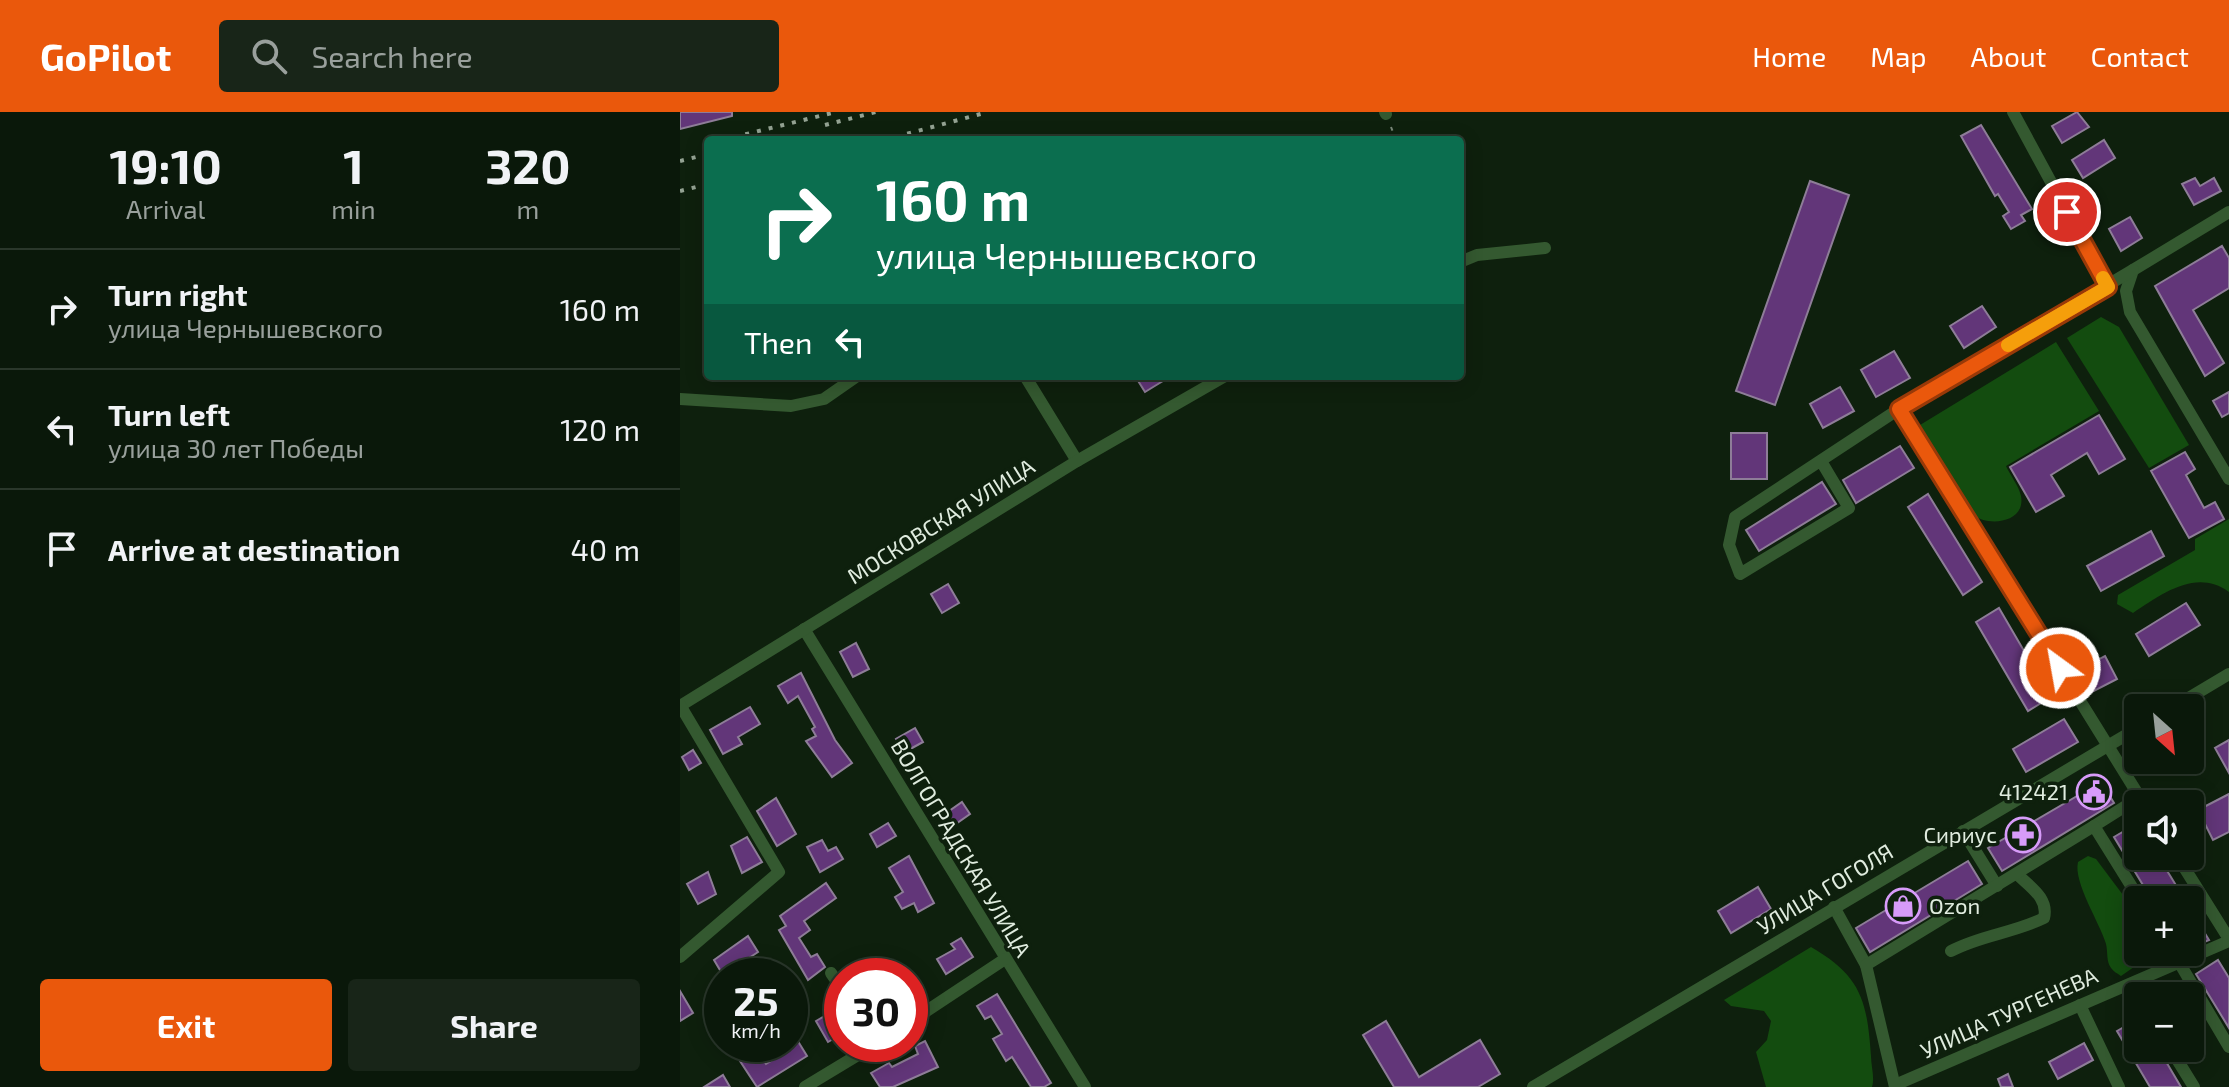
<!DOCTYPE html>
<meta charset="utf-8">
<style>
body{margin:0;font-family:"Exo 2",sans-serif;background:#182518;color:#f1f3f6;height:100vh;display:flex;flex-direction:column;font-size:30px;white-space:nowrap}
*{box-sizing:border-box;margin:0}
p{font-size:26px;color:#99a09c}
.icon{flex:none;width:44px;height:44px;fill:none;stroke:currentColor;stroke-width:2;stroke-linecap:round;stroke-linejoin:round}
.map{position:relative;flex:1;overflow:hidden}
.sheet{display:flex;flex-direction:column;background:#0a180a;width:680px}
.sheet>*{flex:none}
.banner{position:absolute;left:24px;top:24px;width:760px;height:244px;border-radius:8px;box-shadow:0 4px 20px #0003,0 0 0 2px #2a372b;background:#0b6e4f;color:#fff;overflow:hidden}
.needle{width:52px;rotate:153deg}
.tools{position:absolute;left:1444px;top:582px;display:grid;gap:16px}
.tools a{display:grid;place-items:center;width:80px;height:80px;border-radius:8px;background:#0a180a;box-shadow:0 4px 20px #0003,0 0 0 2px #2a372b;font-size:40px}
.speed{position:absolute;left:24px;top:846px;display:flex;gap:16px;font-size:40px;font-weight:700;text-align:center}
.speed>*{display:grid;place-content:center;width:104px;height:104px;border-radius:50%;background:#0a180a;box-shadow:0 4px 20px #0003,0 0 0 2px #2a372b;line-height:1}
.speed small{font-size:20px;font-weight:400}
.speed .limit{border:12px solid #d22;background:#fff;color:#111}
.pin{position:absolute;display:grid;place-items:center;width:68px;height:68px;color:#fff;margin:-34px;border:4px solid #fff;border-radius:50%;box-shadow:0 2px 8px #0007}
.me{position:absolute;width:88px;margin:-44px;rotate:328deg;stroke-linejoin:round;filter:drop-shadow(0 0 6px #0008)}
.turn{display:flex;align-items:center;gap:28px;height:168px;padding:0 40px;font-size:36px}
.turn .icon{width:104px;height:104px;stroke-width:2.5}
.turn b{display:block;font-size:56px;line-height:68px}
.then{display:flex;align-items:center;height:76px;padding:0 40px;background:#0003;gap:16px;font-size:30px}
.eta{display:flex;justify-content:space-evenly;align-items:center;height:136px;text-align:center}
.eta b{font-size:48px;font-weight:700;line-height:56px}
.button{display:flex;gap:16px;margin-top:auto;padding:16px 40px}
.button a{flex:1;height:92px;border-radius:8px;background:#ea580c;color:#fff;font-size:32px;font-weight:700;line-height:92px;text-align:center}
.button a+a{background:#182518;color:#f1f3f6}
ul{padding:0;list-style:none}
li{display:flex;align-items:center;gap:24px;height:120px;padding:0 40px;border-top:2px solid #2a372b}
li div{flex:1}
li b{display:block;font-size:30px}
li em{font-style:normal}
header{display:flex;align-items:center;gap:48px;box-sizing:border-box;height:112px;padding:0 40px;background:#ea580c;color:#fff}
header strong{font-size:38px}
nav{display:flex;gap:44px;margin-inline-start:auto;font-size:28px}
.search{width:560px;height:72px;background:#182518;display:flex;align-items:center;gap:20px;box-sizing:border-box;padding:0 28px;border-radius:8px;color:#99a09c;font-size:30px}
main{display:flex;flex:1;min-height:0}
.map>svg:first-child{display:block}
</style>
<header>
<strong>GoPilot</strong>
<div class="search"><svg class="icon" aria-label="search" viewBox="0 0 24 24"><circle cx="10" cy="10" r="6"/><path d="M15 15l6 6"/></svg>Search here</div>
<nav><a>Home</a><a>Map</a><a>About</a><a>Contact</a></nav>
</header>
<main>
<section class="sheet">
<div class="eta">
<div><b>19:10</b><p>Arrival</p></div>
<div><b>1</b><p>min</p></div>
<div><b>320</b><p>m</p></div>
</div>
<ul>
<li><svg class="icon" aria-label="right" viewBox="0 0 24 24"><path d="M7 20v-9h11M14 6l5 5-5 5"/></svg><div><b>Turn right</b><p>улица Чернышевского</p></div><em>160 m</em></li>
<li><svg class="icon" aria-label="left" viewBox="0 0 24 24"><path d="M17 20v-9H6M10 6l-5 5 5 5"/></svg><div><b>Turn left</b><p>улица 30 лет Победы</p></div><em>120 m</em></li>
<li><svg class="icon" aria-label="arrive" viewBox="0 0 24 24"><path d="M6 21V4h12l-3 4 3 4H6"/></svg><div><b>Arrive at destination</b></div><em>40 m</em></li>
</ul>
<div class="button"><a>Exit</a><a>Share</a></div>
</section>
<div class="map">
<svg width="1549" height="975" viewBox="0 0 1549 975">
<rect width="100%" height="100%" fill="#0e200d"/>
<g fill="#134c0f">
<path d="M1421,205L1439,215L1509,333L1469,356L1387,226Z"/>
<path d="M1376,230L1419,299L1326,354C1330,363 1339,374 1341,384C1346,411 1308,415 1293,403L1240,313Z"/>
<path d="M1549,407V480C1516,456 1482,482 1453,501L1437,492L1438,483L1515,438V427Z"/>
<path d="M1408,744L1416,747L1458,803V840H1466L1464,848L1441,864C1437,861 1434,860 1431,856C1426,849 1428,840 1426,832C1420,811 1393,770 1398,750Z"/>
<path d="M1131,835C1181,864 1187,888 1191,944C1191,954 1195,966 1192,975H1086L1076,940L1087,928L1091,909L1084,899L1051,894L1044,888Z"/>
</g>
<g fill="#623679" stroke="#8e7d98" stroke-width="2">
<path d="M0,0H52V4L0,17Z"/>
<path d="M1397,0L1409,15L1382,31L1372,14Z"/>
<path d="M1301,13L1352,97L1341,103L1345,109L1331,117L1323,104L1329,100L1318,82L1315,84L1281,24Z"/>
<path d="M1424,28L1435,46L1403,66L1392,48Z"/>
<path d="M1515,66L1520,74L1534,66L1541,79L1514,93L1502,72Z"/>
<path d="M1130,69L1169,83L1095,293L1056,279Z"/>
<path d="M1450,105L1462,126L1441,139L1429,117Z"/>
<path d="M1542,134L1549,146V176L1513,198L1544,251L1525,264L1475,174Z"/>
<path d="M1302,194L1316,215L1284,236L1270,214Z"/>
<path d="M1214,239L1230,266L1196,285L1181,258Z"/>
<path d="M455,264H491L465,280Z"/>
<path d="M1160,275L1174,299L1143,316L1130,292Z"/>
<path d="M1549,280V301L1542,305L1533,289Z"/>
<path d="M1419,303L1445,347L1419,362L1407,341L1371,363L1384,384L1356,400L1330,355Z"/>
<rect x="1051" y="321" width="36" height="46"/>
<path d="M1220,334L1234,356L1176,391L1163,368Z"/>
<path d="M1505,340L1515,357L1506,363L1524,396L1535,390L1544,407L1509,426L1471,359Z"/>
<path d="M1142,370L1156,392L1079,439L1066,418Z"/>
<path d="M1248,382L1302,470L1283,483L1228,395Z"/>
<path d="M1471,419L1484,444L1421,479L1407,454Z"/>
<path d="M268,472L279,491L262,501L251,482Z"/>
<path d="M1506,491L1520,513L1469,544L1456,522Z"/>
<path d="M1319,496L1371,585L1348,599L1296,510Z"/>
<path d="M176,531L189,557L173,565L160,540Z"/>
<path d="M1425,544L1437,567L1410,581L1398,558Z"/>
<path d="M121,561L155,628L172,651L152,665L126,629L136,624L132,617L135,615L118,584L108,591L98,574Z"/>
<path d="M70,595L80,612L58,625L62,632L43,642L30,618Z"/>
<path d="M1384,607L1398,630L1346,660L1333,637Z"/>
<path d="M235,616L243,630L223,641L216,627Z"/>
<path d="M1549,628V661L1535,636Z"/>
<path d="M13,638L21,651L9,658L2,645Z"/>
<path d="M1421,670L1434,691L1322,759L1308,736Z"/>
<path d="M1549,682V720L1533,728L1518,698Z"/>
<path d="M96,686L116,722L97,734L77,699Z"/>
<path d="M282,690L290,702L270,716L262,704Z"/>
<path d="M208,711L216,724L197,735L190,722Z"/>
<path d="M1458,711V744H1478L1505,788H1472L1434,725Z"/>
<path d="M67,725L82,750L62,761L51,734Z"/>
<path d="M142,728L148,739L156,735L163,747L140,760L127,735Z"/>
<path d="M229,744L254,791L238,800L234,791L222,797L215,785L223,780L209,756Z"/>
<path d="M1288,749L1302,772L1190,840L1176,816Z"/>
<path d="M28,760L36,782L18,792L7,772Z"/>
<path d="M146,771L156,786L124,809L130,818L119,826L131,845L137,842L145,855L128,868L99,818L106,814L100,804Z"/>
<path d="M1078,775L1091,797L1051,821L1038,799Z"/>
<path d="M1510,797L1529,828L1510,836Z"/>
<path d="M68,824L78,840L43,863L34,848Z"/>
<path d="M281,826L293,845L266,862L257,847L275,837L271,832Z"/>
<path d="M1538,848L1549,866V916L1516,862Z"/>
<path d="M0,879L13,901L0,909Z"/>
<path d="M317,882L371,971L364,975H351L332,945L326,949L313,927L322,922L311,904L305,907L297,894Z"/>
<path d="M162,894V922L148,930L136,909Z"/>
<path d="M1458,907V936H1478L1501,975H1470L1437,919Z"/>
<path d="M706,909L739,965L800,928L820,962L798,975H714L683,923Z"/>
<path d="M116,926L127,944L77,975L60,949L77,939L86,952L106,940L102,934Z"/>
<path d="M245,929L258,955L213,975H200L191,961L209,951L212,955L238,942L235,934Z"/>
<path d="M1404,931L1413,948L1378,967L1369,950Z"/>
<path d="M1328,962L1333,975H1321L1318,967Z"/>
<path d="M43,963L50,975H24Z"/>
</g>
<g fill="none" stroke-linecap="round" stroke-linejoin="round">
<path stroke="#798878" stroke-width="2" stroke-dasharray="4 4" stroke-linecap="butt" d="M711,15L716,28"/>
<g stroke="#345930" stroke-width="12">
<path d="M705,0L706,2"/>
<path d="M1333,0L1428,175"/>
<path d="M1549,100L1453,158L1446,179L1450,200L1549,367"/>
<path d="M780,150L797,143L865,136"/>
<path d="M345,264L397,349"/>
<path d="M0,287L111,294L144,287L177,264"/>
<path d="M1219,297L1464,692"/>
<path d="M1141,349L1169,396L1060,462L1049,433L1055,405L1219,297L1453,158"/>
<path d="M124,517L405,975"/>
<path d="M0,594L397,349L545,264"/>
<path d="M1492,596L1549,562"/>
<path d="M1414,714L1460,685"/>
<path d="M1283,719L1317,774"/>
<path d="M1497,744L1549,827"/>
<path d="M1154,795L1186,853"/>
<path d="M1271,839C1301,823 1334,821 1364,806C1369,786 1350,775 1337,762"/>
<path d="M1493,840L1549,935"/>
<path d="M0,845L99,760L0,593"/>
<path d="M151,861L162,877"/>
<path d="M1400,893L1439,975"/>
<path d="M230,910L325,847"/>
<path d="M1490,936L1514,975"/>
<path d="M1215,973L1549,829"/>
<path d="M125,975L196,932"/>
<path d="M853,975L1458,616"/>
<path d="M1215,975L1186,853L1414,714L1460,788"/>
</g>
<g stroke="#94a393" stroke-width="4" stroke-dasharray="4 8" stroke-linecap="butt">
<path d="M145,13L196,0"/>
<path d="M42,28L156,0"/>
<path d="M204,28L308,0"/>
<path d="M0,49L28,42"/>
<path d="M0,79L28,72"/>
</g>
</g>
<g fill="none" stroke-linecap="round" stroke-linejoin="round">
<g stroke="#983908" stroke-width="20">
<path id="route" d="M1380,556L1219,297L1428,175L1387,100"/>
</g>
<use href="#route" stroke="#ea580c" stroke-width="14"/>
<path stroke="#f59e0b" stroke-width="14" d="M1328,233L1428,175L1423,166"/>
</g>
<defs>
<g id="civic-ring" transform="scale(1.8)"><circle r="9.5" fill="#0e200d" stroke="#d79bf9" stroke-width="1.5"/><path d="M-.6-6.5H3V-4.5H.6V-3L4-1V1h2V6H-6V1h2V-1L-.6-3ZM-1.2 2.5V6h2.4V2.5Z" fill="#d79bf9"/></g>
<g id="pharmacy-ring" transform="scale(1.8)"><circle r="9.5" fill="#0e200d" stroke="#d79bf9" stroke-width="1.5"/><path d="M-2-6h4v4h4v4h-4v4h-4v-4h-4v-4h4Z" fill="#d79bf9"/></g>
<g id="shop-ring" transform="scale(1.8)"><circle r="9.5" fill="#0e200d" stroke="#d79bf9" stroke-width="1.5"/><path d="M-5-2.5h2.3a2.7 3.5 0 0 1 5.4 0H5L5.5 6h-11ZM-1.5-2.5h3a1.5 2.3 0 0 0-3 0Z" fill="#d79bf9"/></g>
</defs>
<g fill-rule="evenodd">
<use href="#civic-ring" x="1414" y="680"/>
<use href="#pharmacy-ring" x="1343" y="723"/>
<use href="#shop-ring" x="1223" y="794"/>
</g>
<g text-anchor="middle" stroke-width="7" stroke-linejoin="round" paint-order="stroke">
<g font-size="22" fill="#e0ecdf" stroke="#0e200d">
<text transform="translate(261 409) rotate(-32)" y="8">МОСКОВСКАЯ УЛИЦА</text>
<text transform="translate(281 736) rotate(59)" y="8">ВОЛГОГРАДСКАЯ УЛИЦА</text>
<text transform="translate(1145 777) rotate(-31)" y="8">УЛИЦА ГОГОЛЯ</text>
<text transform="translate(1329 901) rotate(-24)" y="8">УЛИЦА ТУРГЕНЕВА</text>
</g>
<g font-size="22" fill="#e0ecdf" stroke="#0e200d" text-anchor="end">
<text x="1388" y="688">412421</text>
<text x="1317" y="731">Сириус</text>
<text x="1249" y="802" text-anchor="start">Ozon</text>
</g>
</g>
</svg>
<div class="tools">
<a><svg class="needle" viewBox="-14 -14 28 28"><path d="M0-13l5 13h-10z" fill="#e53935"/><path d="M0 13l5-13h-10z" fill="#99a09c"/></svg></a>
<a><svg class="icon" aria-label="sound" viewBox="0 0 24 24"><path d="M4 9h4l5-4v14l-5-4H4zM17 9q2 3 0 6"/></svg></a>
<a>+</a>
<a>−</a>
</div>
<div class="speed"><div>25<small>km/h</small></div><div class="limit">30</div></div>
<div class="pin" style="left:1387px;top:100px;background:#d93025"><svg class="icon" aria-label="arrive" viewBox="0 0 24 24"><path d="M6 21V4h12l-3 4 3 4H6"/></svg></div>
<svg class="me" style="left:1380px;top:556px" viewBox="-20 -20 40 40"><circle r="17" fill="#ea580c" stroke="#fff" stroke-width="3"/><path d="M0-11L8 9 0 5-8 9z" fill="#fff"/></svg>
<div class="banner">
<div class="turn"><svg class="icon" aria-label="right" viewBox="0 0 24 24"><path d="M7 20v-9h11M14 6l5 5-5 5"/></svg><div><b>160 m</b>улица Чернышевского</div></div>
<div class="then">Then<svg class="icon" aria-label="left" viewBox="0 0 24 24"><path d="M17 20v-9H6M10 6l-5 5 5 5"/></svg></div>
</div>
</div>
</main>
